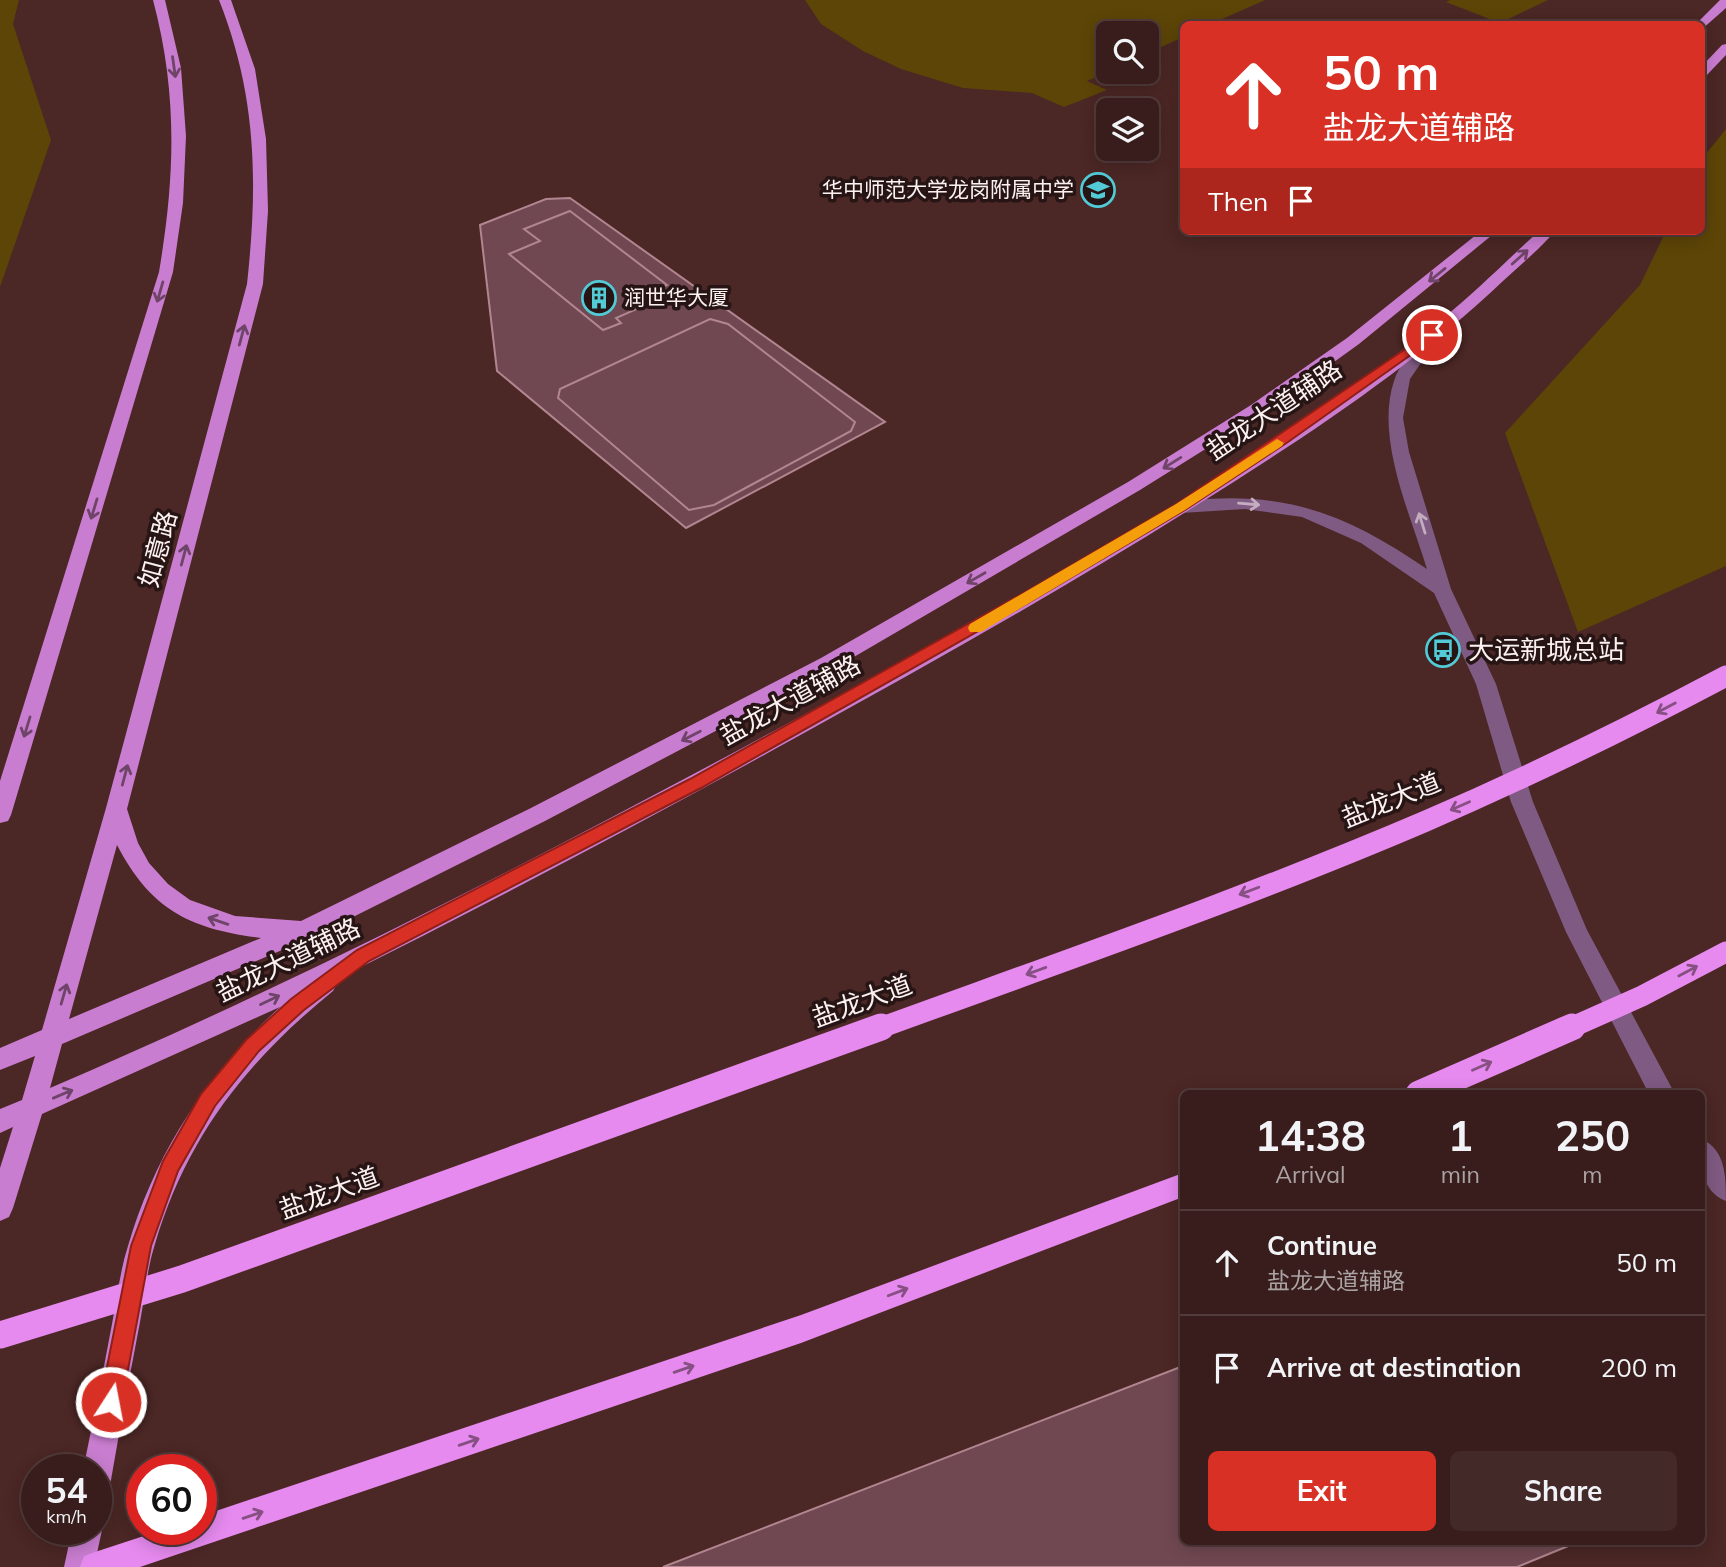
<!DOCTYPE html>
<meta charset="utf-8">
<style>
body{margin:0;font-family:Mulish,"Noto Sans SC",sans-serif;background:#432a29;color:#f1f3f6;height:100vh;display:flex;flex-direction:column;font-size:26px;white-space:nowrap}
*{box-sizing:border-box;margin:0}
p{font-size:23px;color:#aba2a3}
.icon{flex:none;width:38px;height:38px;fill:none;stroke:currentColor;stroke-width:2;stroke-linecap:round;stroke-linejoin:round}
.map{position:relative;flex:1;overflow:hidden}
.side{position:absolute;left:1180px;top:1090px;width:525px;height:455px;display:flex;flex-direction:column;background:#381d1c;border-radius:10px;box-shadow:0 4px 18px #0003,0 0 0 2px #523b3b}
.side>*{flex:none}
.guide{position:absolute;left:1180px;top:21px;width:525px;height:214px;border-radius:10px;box-shadow:0 4px 18px #0003,0 0 0 2px #523b3b;background:#d93025;color:#fff;overflow:hidden}
.buttons{position:absolute;left:1096px;top:21px;display:grid;gap:14px}
.buttons a{display:grid;place-items:center;width:63px;height:63px;border-radius:10px;background:#381d1c;box-shadow:0 4px 18px #0003,0 0 0 2px #523b3b;font-size:35px}
.speed{position:absolute;left:21px;top:1454px;display:flex;gap:14px;font-size:35px;font-weight:700;text-align:center}
.speed>*{display:grid;place-content:center;width:91px;height:91px;border-radius:50%;background:#381d1c;box-shadow:0 4px 18px #0003,0 0 0 2px #523b3b;line-height:1}
.speed small{font-size:18px;font-weight:400}
.speed .limit{border:10px solid #d22;background:#fff;color:#111}
.pin{position:absolute;display:grid;place-items:center;width:60px;height:60px;color:#fff;margin:-30px;border:4px solid #fff;border-radius:50%;box-shadow:0 2px 7px #0007}
.me{position:absolute;width:77px;margin:-38px;rotate:11deg;stroke-linejoin:round;filter:drop-shadow(0 0 5px #0008)}
.turn{display:flex;align-items:center;gap:24px;height:147px;padding:0 28px;font-size:32px}
.turn .icon{width:91px;height:91px;stroke-width:2.5}
.turn b{display:block;font-size:49px;line-height:60px}
.then{display:flex;align-items:center;height:66px;padding:0 28px;background:#0003;gap:14px;font-size:26px}
.eta{display:flex;justify-content:space-evenly;align-items:center;height:119px;text-align:center}
.eta b{font-size:42px;font-weight:700;line-height:49px}
.primary-button{display:flex;gap:14px;margin-top:auto;padding:14px 28px}
.primary-button a{flex:1;height:80px;border-radius:10px;background:#d93025;color:#fff;font-size:28px;font-weight:700;line-height:80px;text-align:center}
.primary-button a+a{background:#432a29;color:#f1f3f6}
ul{padding:0;list-style:none}
li{display:flex;align-items:center;gap:21px;height:105px;padding:0 28px;border-top:2px solid #523b3b}
li div{flex:1}
li b{display:block;font-size:26px}
li em{font-style:normal}
.map>svg:first-child{display:block}
</style>
<div class="map">
<svg width="1726" height="1567" viewBox="0 0 1726 1567">
<rect width="100%" height="100%" fill="#4b2725"/>
<g fill="#5d4507">
<path d="M0,0H19L13,24L51,140L0,287Z"/>
<path d="M805,0H1265L1211,24H1183V37L1146,54V33H1108V72L1087,81L1107,90L1064,107L1032,93L963,88L901,69L863,51L821,24Z"/>
<path d="M1450,0H1548L1500,23L1446,2Z"/>
<path d="M1726,129V566L1578,632L1505,433L1640,285L1666,231H1701V160Z"/>
</g>
<g fill="#704852" stroke="#b28690" stroke-width="2">
<path d="M570,198L885,422L686,528L497,371L480,225L546,199Z"/>
<path d="M570,211L667,285L650,292L659,299L616,318L621,323L603,330L509,254L540,241L524,229Z"/>
<path d="M710,319L728,324L855,422L851,431L714,505L689,510L558,398L560,389Z"/>
<path d="M1183,1366V1542H1578L1517,1567H663Z"/>
</g>
<g fill="none" stroke-linecap="round" stroke-linejoin="round">
<g fill="#7f5a82" fill-rule="evenodd">
<path d="M1432,330L1440,335L1410,379L1403,418L1409,452L1451,589L1496,684L1533,802L1587,930L1675,1094H1649L1566,932L1511,802L1476,684L1434,593L1361,543L1302,517L1245,509L1181,513L1172,507C1179,498 1196,500 1207,499C1296,493 1355,520 1427,569C1410,513 1375,438 1394,381C1399,364 1416,346 1426,332Z"/>
<path d="M1701,1139C1726,1149 1726,1178 1726,1201C1700,1191 1701,1163 1701,1139Z"/>
</g>
<g fill="#c97dd0" fill-rule="evenodd">
<path d="M153,0H165L181,68L186,136L183,203L173,272L11,815L8,821L0,823V781L159,272C175,177 178,94 153,0Z"/>
<path d="M219,0H231L255,69L266,139L268,211L263,284L127,809L138,843L149,863L168,884L190,900L235,916L301,921L529,809L821,658L1128,482L1251,405L1347,338L1481,231H1497L1359,344L1263,413L1140,490L835,668L545,821L317,935L62,1044L50,1088C305,979 552,851 796,719C1014,601 1250,474 1443,318C1477,291 1507,260 1539,231H1555C1540,249 1520,265 1503,281C1409,370 1298,442 1189,510C1060,591 928,665 795,738C643,822 490,903 335,980L337,984L333,991C247,1061 187,1136 155,1244C147,1269 145,1296 140,1322C130,1375 120,1427 111,1480L106,1490L96,1495V1470H83C93,1421 103,1373 112,1324C117,1298 120,1271 128,1246C156,1151 208,1073 280,1007L42,1114L13,1208L9,1217L0,1221V1168L13,1127L0,1133V1109L22,1100L35,1056L0,1070V1048L42,1030L106,808L247,284C258,183 257,96 219,0ZM117,845C151,910 190,929 261,938L69,1019Z"/>
<path d="M1720,0H1726V8L1701,30V24H1696Z"/>
<path d="M1726,44V55L1705,77L1701,78V67L1722,45Z"/>
<path d="M96,1519L102,1530L94,1567H64L72,1530H96Z"/>
</g>
<path fill="#e68aef" fill-rule="evenodd" d="M1183,1173V1197L801,1343L140,1567H80L84,1556L95,1552L162,1530H201V1516L801,1315Z"/>
<g stroke="#e68aef" stroke-width="21">
<path d="M877,1029C1061,962 1246,898 1426,821C1528,777 1628,728 1726,676"/>
<path d="M1568,1029L1642,996L1726,952"/>
</g>
<g stroke="#e68aef" stroke-width="27">
<path d="M1419,1094L1572,1027"/>
<path d="M0,1335L182,1279L881,1027"/>
</g>
</g>
<defs><path id="oneway-shaft" d="M-6 0H5M1.5-3L5.5 0L1.5 3" fill="none" stroke-width="1.6" stroke-linecap="round" stroke-linejoin="round" transform="scale(1.75)"/></defs>
<g stroke="#6f4469">
<use href="#oneway-shaft" transform="translate(174 67) rotate(82)"/>
<use href="#oneway-shaft" transform="translate(1520 257) rotate(-42)"/>
<use href="#oneway-shaft" transform="translate(1437 275) rotate(141)"/>
<use href="#oneway-shaft" transform="translate(160 292) rotate(106)"/>
<use href="#oneway-shaft" transform="translate(242 335) rotate(-75)"/>
<use href="#oneway-shaft" transform="translate(1172 463) rotate(148)"/>
<use href="#oneway-shaft" transform="translate(94 509) rotate(107)"/>
<use href="#oneway-shaft" transform="translate(184 555) rotate(-75)"/>
<use href="#oneway-shaft" transform="translate(976 578) rotate(150)"/>
<use href="#oneway-shaft" transform="translate(27 727) rotate(107)"/>
<use href="#oneway-shaft" transform="translate(691 736) rotate(153)"/>
<use href="#oneway-shaft" transform="translate(125 775) rotate(-75)"/>
<use href="#oneway-shaft" transform="translate(218 921) rotate(-161)"/>
<use href="#oneway-shaft" transform="translate(64 994) rotate(-74)"/>
<use href="#oneway-shaft" transform="translate(270 1000) rotate(-26)"/>
<use href="#oneway-shaft" transform="translate(63 1094) rotate(-23)"/>
</g>
<g stroke="#c4adbf">
<use href="#oneway-shaft" transform="translate(1249 504) rotate(5)"/>
<use href="#oneway-shaft" transform="translate(1422 523) rotate(-107)"/>
</g>
<g stroke="#865082">
<use href="#oneway-shaft" transform="translate(1666 708) rotate(152)"/>
<use href="#oneway-shaft" transform="translate(1460 806) rotate(156)"/>
<use href="#oneway-shaft" transform="translate(1249 891) rotate(159)"/>
<use href="#oneway-shaft" transform="translate(1036 971) rotate(160)"/>
<use href="#oneway-shaft" transform="translate(1688 971) rotate(-28)"/>
<use href="#oneway-shaft" transform="translate(1482 1066) rotate(-24)"/>
<use href="#oneway-shaft" transform="translate(898 1292) rotate(-21)"/>
<use href="#oneway-shaft" transform="translate(684 1369) rotate(-19)"/>
<use href="#oneway-shaft" transform="translate(469 1442) rotate(-19)"/>
<use href="#oneway-shaft" transform="translate(253 1515) rotate(-19)"/>
</g>
<path fill="#d93025" stroke="#8d1f18" stroke-width="2" d="M1432,331L1438,335L1436,337L1288,442L1185,510L1035,599L701,788L369,961L304,1010L259,1051L215,1106L178,1171L151,1246L122,1402L119,1410L111,1413L104,1410L100,1402L131,1246L163,1161L201,1094L246,1040L291,999L357,950L690,779L1025,592L1176,504Z"/>
<path fill="#f59e0b" d="M1277,439L1284,443L1282,446L1185,510L981,632H970L968,628L970,624L1176,504Z"/>
<defs>
<g id="school-ring" transform="scale(1.75)"><circle r="9.5" fill="#261514" stroke="#52cbd7" stroke-width="1.5"/><path d="M0-5L7-2L0 1L-7-2ZM-4 1L0 2.5L4 1V4Q0 6-4 4Z" fill="#52cbd7"/></g>
<g id="building-ring" transform="scale(1.75)"><circle r="9.5" fill="#261514" stroke="#52cbd7" stroke-width="1.5"/><path d="M-4-6H4V6H1V3H-1V6H-4ZM-2.5-4.3h1.7v1.8h-1.7ZM.8-4.3h1.7v1.8H.8ZM-2.5-1h1.7V.8h-1.7ZM.8-1h1.7V.8H.8Z" fill="#52cbd7"/></g>
<g id="bus-ring" transform="scale(1.75)"><circle r="9.5" fill="#261514" stroke="#52cbd7" stroke-width="1.5"/><path d="M-5-6H5V4H4V6H2V4H-2V6H-4V4H-5ZM-3.5-4V0h7V-4ZM-3.5 1.2v1.5H-2V1.2ZM2 1.2v1.5H3.5V1.2Z" fill="#52cbd7"/></g>
</defs>
<g fill-rule="evenodd">
<use href="#school-ring" x="1098" y="190"/>
<use href="#building-ring" x="599" y="298"/>
<use href="#bus-ring" x="1443" y="650"/>
</g>
<g text-anchor="middle" stroke-width="7" stroke-linejoin="round" paint-order="stroke">
<g font-size="21" fill="#fcf1f1" stroke="#261514" text-anchor="end">
<text x="1074" y="197">华中师范大学龙岗附属中学</text>
<text x="624" y="305" text-anchor="start">润世华大厦</text>
</g>
<g font-size="26" fill="#fcf1f1" stroke="#261514">
<text transform="translate(1274 410) rotate(-34)" y="9">盐龙大道辅路</text>
<text transform="translate(158 549) rotate(-75)" y="9">如意路</text>
<text transform="translate(790 700) rotate(-29)" y="9">盐龙大道辅路</text>
<text transform="translate(1391 800) rotate(-22)" y="9">盐龙大道</text>
<text transform="translate(288 960) rotate(-26)" y="9">盐龙大道辅路</text>
<text transform="translate(862 1001) rotate(-20)" y="9">盐龙大道</text>
<text transform="translate(329 1193) rotate(-20)" y="9">盐龙大道</text>
</g>
<g font-size="26" fill="#fcf1f1" stroke="#261514" text-anchor="start">
<text x="1468" y="659">大运新城总站</text>
</g>
</g>
</svg>
<div class="buttons">
<a><svg class="icon" aria-label="search" viewBox="0 0 24 24"><circle cx="10" cy="10" r="6"/><path d="M15 15l6 6"/></svg></a>
<a><svg class="icon" aria-label="layers" viewBox="0 0 24 24"><path d="M12 4l9 5-9 5-9-5zM3 14l9 5 9-5"/></svg></a>
</div>
<div class="speed"><div>54<small>km/h</small></div><div class="limit">60</div></div>
<div class="pin" style="left:1432px;top:335px;background:#d93025"><svg class="icon" aria-label="arrive" viewBox="0 0 24 24"><path d="M6 21V4h12l-3 4 3 4H6"/></svg></div>
<svg class="me" style="left:111px;top:1402px" viewBox="-20 -20 40 40"><circle r="17" fill="#d93025" stroke="#fff" stroke-width="3"/><path d="M0-11L8 9 0 5-8 9z" fill="#fff"/></svg>
<div class="guide">
<div class="turn"><svg class="icon" aria-label="ahead" viewBox="0 0 24 24"><path d="M12 20V5M6 11l6-6 6 6"/></svg><div><b>50 m</b>盐龙大道辅路</div></div>
<div class="then">Then<svg class="icon" aria-label="arrive" viewBox="0 0 24 24"><path d="M6 21V4h12l-3 4 3 4H6"/></svg></div>
</div>
<section class="side">
<div class="eta">
<div><b>14:38</b><p>Arrival</p></div>
<div><b>1</b><p>min</p></div>
<div><b>250</b><p>m</p></div>
</div>
<ul>
<li><svg class="icon" aria-label="ahead" viewBox="0 0 24 24"><path d="M12 20V5M6 11l6-6 6 6"/></svg><div><b>Continue</b><p>盐龙大道辅路</p></div><em>50 m</em></li>
<li><svg class="icon" aria-label="arrive" viewBox="0 0 24 24"><path d="M6 21V4h12l-3 4 3 4H6"/></svg><div><b>Arrive at destination</b></div><em>200 m</em></li>
</ul>
<div class="primary-button"><a>Exit</a><a>Share</a></div>
</section>
</div>
